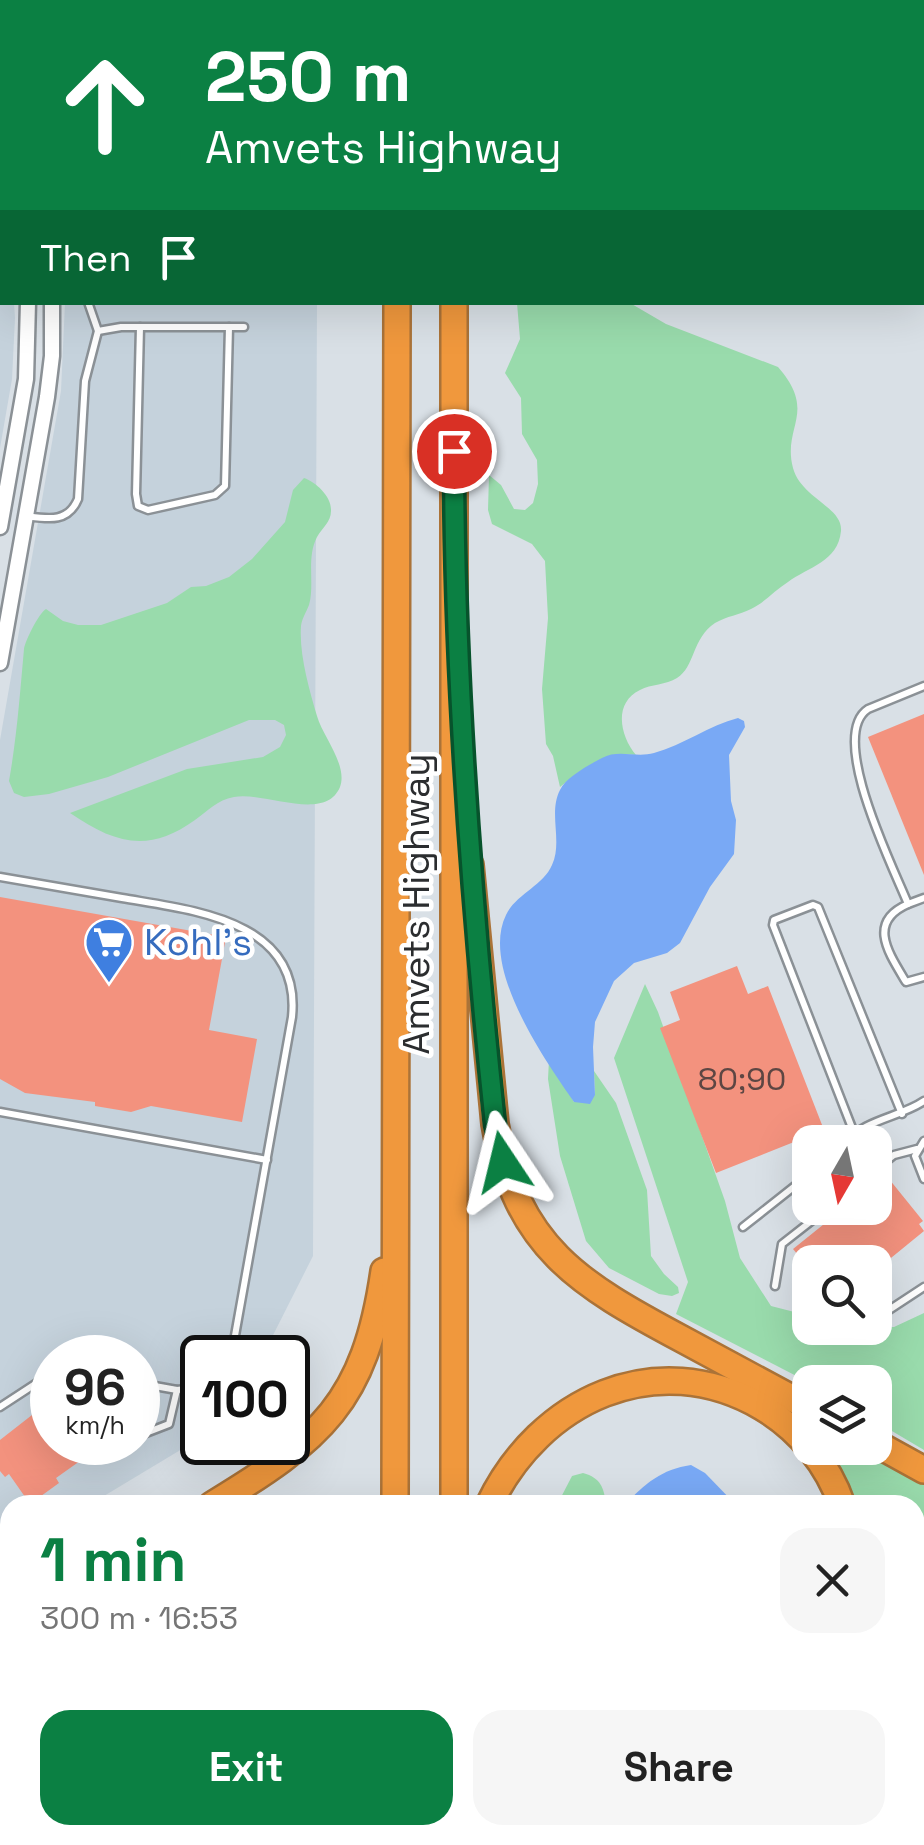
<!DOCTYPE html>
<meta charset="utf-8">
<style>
body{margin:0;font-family:"Space Grotesk",sans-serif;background:#f6f6f6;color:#222;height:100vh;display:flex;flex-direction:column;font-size:38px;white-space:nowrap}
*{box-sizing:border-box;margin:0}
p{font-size:32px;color:#767676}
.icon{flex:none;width:55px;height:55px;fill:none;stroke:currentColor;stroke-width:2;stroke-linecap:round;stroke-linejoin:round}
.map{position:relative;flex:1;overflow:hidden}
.sheet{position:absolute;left:0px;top:1495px;width:925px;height:350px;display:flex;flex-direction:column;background:#fff;border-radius:30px 30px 0 0;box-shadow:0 10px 40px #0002}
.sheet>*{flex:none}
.guide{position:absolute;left:0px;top:0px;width:925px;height:305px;box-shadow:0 10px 40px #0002;background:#0b8043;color:#fff;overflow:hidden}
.needle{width:65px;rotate:189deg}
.fabs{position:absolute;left:792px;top:1125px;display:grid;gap:20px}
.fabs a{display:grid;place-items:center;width:100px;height:100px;border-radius:20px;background:#fff;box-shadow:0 10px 40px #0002;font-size:50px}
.speed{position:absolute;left:30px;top:1335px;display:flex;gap:20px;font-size:50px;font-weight:700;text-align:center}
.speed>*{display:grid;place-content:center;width:130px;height:130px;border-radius:50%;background:#fff;box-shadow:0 10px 40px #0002;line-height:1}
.speed small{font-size:25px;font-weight:400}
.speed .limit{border:5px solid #111;border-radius:15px;background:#fff;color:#111}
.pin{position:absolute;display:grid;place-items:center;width:85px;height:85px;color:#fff;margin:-42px;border:5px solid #fff;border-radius:50%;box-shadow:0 2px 10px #0007}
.me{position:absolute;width:110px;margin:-55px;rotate:350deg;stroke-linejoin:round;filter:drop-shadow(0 0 8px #0008)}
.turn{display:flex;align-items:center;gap:35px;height:210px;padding:0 40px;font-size:45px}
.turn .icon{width:130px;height:130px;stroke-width:2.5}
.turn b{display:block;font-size:70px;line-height:85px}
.then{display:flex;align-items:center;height:95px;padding:0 40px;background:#0003;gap:20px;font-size:38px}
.round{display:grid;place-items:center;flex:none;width:105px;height:105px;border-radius:30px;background:#f6f6f6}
.headline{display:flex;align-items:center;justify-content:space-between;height:170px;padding:0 40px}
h1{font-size:60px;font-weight:700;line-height:75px;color:#0b8043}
.primary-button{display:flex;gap:20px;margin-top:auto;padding:20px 40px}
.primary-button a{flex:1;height:115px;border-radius:30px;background:#0b8043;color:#fff;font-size:40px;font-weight:700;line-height:115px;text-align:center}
.primary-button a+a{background:#f6f6f6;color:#222}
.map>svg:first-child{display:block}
</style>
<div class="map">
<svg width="924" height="1845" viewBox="0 0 924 1845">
<rect width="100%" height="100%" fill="#d9e0e6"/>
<g fill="#c5d2dc" fill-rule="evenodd">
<path d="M0,0H318V2H2V106Z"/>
<path d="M0,225L2,302L14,303L15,318L12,379L0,448Z"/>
<path d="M65,303H317L313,1256L262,1357L202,1358V1437L89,1505H10V1568L0,1578V740L61,391ZM52,1358H138V1442H52Z"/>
</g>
<g fill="#99dbac">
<path d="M517,303H630L666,324L778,367C818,413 782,426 793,468C801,498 843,507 841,531C838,562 808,567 788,582C775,590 764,603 751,609C739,615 727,616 715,623C692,638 695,667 677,678C666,685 651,684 640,690C613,703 620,736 636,755C607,750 583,769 560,787L553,756L546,744L542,689L548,618L545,561L532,544L492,524L488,510L489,475L501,485L514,509L525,510L533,503L538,484L537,460L522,434L521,398L505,373L520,339Z"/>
<path d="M304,478C316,482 332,497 331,511C331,522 322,528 317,537C306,558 315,584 309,605C306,613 302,618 301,626C299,654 309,689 317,716C323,737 348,765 340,787C325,823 264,791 234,797C217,800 208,811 195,820C148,854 114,843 70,813L187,769L263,757L280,747L286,735L284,725L275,720H249L108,777L49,794L24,797L14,793L9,781C17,736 20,693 24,649C25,641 39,613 46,609L63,621L78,625H101L167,603L191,587L206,586L229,577L252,559L285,522L293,490Z"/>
<path d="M645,984L658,1012L725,1201L740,1258L771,1306L810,1316V1328L894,1327L924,1313V1450L875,1421V1382L810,1383L676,1314L688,1282L614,1058Z"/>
<path d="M549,1060L574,1102L595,1095L594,1071L616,1103L647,1190L651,1256L664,1274L678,1287L679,1293L672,1296L659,1294L609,1268L586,1241L560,1156L548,1079Z"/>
<path d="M822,1448H864L924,1481V1637L915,1643V1505H854L851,1491Z"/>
<path d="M583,1473C601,1478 604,1488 606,1505H557L572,1476Z"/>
</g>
<g fill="#79a9f5">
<path d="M738,718L744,721L745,727L729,755L731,801L736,820L734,854L710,887L680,943L667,953L634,963L614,981L595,1022L593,1047L595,1095L590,1104L574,1102C545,1060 480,968 506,915C516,894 543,886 552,865C563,841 548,813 560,790C566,777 589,765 602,758C618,749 636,758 654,753C683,745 710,725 738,718Z"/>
<path d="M691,1465L705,1473L736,1505H625C644,1484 662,1469 691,1465Z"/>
</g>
<g fill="#f3927e">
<path d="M924,714V875L868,737Z"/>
<path d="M0,897L226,937L209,1030L257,1039L242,1122L151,1106L131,1112L95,1106V1102L25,1093L0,1079Z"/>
<path d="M737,966L748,994L768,986L824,1130L716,1173L660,1028L680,1020L670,992Z"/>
<path d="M885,1174L923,1221L919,1224L924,1231L875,1271V1262H804L793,1249L844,1208H875V1182Z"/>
<path d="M32,1415L52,1418V1442H67L80,1461L56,1478L59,1483L30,1504L9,1474L5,1477L0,1471V1440Z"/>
</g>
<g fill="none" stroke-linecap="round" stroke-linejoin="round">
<g stroke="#8b9196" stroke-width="11">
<g id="service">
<path d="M255,2V0"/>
<path d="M0,14L2,20"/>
<path d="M140,327L136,494L138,506L148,510L215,495L225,486L229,327"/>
<path d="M98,331L121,327H244"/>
<path d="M26,516C48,519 68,523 78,499L85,381L98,331L88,302"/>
<path d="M924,686L868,709C827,736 894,869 908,904L924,898"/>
<path d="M0,877C41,884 82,891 122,898C190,910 302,919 292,1017L231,1358"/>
<path d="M908,904C867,922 888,952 906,982L924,977"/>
<path d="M0,1112L267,1160"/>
<path d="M854,1133L773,925L774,920L813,905L818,907L902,1114"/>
<path d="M924,1141L915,1156L924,1179"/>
<path d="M847,1142C863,1120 901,1117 924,1101"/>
<path d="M875,1170L894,1155L917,1149"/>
<path d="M743,1227L810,1174"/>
<path d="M775,1286L782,1244L828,1208"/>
<path d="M889,1310L924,1287"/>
<path d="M138,1383L177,1390L202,1387"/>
<path d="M0,1407L52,1373"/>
<path d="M138,1436L169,1424L177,1390"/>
</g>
</g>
<g stroke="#8b9196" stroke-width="19">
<g id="minor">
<path d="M0,134L2,139"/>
<path d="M0,189L2,195"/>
<path d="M0,527L26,379L28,302"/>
<path d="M0,663L47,397L52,356V302"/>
</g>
</g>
<g stroke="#8b9196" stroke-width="25">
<g id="secondary">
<path d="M915,1663L924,1657"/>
<path d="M915,1689L924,1683"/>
<path d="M642,1845L657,1835"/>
<path d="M682,1845L697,1835"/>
</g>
</g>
<g stroke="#ab7338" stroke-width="30">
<g id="motorway">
<path d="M397,2V0"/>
<path d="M455,2V0"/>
<path d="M470,865L495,1124C516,1247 579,1284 682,1339C724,1362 767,1385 810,1408"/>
<path d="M875,1443L924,1470"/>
<path d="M212,1505C321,1439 365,1403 384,1271"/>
<path d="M395,1505L397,302"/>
<path d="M454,1505V302"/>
<path d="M489,1505C539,1400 656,1345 762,1407C799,1429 828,1464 842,1505"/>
<path d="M0,1681L10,1667"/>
<path d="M0,1716L10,1700"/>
<path d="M915,1774L924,1754"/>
<path d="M370,1835L372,1845"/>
<path d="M906,1835V1845"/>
<path d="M395,1845V1835"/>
<path d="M453,1845V1835"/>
<path d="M624,1845L637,1835"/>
</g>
</g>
<use href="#service" stroke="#fff" stroke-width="6"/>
<use href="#minor" stroke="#fff" stroke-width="14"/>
<use href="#secondary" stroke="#fff" stroke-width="20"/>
<use href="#motorway" stroke="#f0983d" stroke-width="25"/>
</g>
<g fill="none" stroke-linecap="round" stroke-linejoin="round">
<g stroke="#07532c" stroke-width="25">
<path id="route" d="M454,451C454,676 471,900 495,1124L503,1162"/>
</g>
<use href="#route" stroke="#0b8043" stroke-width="18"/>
</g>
<defs>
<g id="supermarket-pin" transform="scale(2.5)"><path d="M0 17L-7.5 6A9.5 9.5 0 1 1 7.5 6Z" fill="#3f7fe0" stroke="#fff"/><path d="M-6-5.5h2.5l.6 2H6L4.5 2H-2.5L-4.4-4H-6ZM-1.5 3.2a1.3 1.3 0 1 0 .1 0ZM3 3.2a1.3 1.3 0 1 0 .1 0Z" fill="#fff"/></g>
</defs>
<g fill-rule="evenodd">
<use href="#supermarket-pin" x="109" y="942"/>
</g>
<g text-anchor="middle" stroke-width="9" stroke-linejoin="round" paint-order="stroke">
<g font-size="32" fill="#5d4643">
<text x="742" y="1090">80;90</text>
</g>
<g font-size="38" fill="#2b2d2f" stroke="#fff">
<text transform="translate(416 904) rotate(-90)" y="13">Amvets Highway</text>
</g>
<g font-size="38" fill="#366cbe" stroke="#fff" text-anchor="start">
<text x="144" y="955">Kohl's</text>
</g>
</g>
</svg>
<div class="fabs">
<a><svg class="needle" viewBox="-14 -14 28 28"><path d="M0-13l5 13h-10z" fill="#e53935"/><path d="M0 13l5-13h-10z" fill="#767676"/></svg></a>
<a><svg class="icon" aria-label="search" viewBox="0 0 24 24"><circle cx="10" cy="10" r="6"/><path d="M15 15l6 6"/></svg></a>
<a><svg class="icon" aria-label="layers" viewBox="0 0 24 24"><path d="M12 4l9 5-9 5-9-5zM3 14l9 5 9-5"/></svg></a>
</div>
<div class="speed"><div>96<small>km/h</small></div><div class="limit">100</div></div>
<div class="pin" style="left:454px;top:451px;background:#d93025"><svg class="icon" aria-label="arrive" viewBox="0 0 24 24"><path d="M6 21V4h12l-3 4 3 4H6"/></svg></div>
<svg class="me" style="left:503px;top:1162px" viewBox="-20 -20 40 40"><path d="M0-17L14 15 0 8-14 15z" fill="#0b8043" stroke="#fff" stroke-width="4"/></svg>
<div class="guide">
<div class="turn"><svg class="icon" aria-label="ahead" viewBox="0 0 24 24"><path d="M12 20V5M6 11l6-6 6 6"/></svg><div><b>250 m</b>Amvets Highway</div></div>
<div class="then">Then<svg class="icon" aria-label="arrive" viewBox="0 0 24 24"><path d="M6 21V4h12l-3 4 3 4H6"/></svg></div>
</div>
<section class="sheet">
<div class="headline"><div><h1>1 min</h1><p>300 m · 16:53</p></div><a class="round"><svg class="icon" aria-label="close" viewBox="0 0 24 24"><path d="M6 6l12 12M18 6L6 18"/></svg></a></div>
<div class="primary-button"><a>Exit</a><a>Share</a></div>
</section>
</div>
